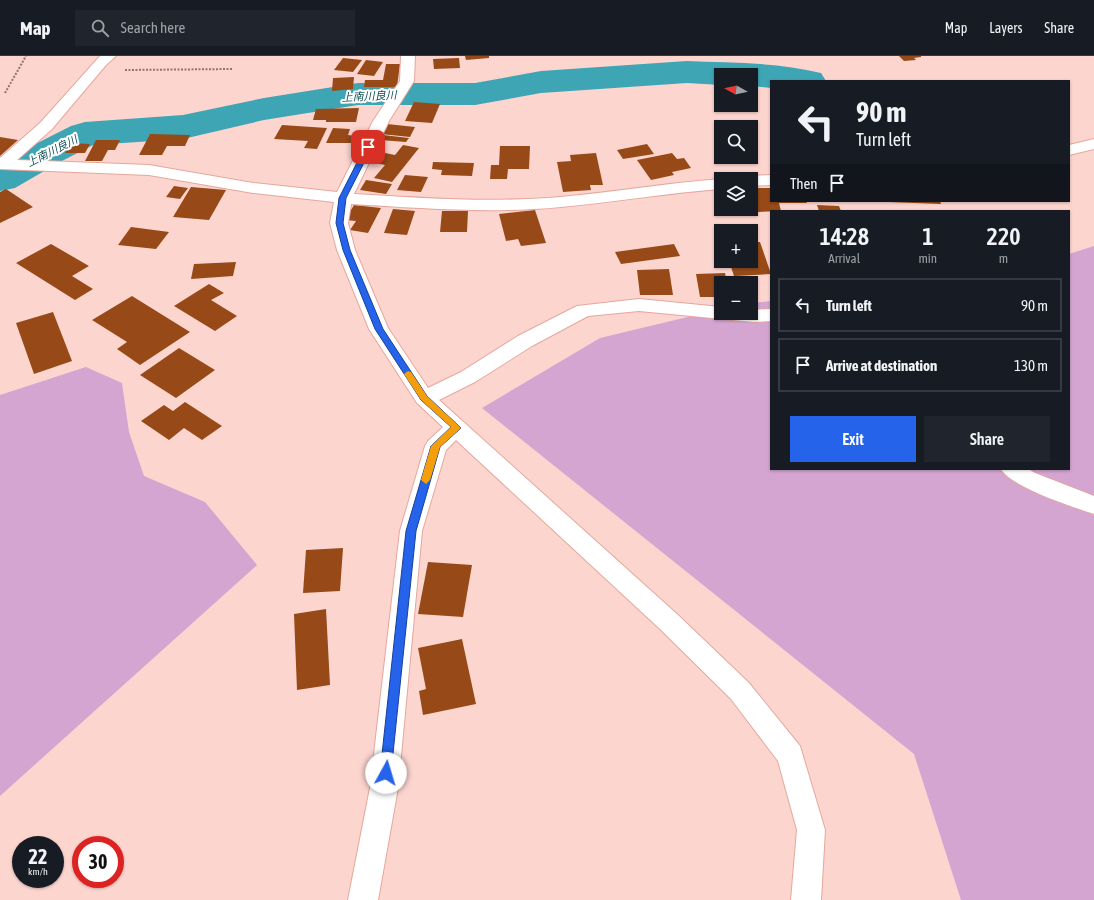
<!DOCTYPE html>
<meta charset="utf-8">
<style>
body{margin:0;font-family:"Asap Condensed","Noto Sans JP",sans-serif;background:#20242c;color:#f1f3f6;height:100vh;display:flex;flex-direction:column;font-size:15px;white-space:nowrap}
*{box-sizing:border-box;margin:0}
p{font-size:13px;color:#9ea1a6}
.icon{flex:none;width:22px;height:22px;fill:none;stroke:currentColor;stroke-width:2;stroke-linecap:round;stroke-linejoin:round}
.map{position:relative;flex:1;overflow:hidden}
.side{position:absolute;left:770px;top:154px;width:300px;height:260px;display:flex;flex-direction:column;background:#171b24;border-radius:0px;box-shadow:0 1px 3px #0004}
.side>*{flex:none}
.banner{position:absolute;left:770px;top:24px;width:300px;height:122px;border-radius:0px;box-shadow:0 1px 3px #0004;background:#171b24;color:#f1f3f6;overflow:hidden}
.needle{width:26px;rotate:278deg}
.controls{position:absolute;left:714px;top:12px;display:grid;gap:8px}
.controls a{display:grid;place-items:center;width:44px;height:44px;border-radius:0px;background:#171b24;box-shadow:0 1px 3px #0004;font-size:20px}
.speed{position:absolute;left:12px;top:780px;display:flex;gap:8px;font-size:20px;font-weight:700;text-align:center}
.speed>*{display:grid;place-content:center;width:52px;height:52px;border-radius:50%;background:#171b24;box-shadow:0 1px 3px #0004;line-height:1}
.speed small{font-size:10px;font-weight:400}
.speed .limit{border:6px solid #d22;background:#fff;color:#111}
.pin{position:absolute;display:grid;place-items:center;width:34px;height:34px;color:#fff;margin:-17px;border-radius:8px;box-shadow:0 2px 6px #0006}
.me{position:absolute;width:44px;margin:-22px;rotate:6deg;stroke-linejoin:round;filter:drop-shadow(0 0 3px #0008)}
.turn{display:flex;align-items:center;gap:14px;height:84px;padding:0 20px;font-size:18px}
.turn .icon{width:52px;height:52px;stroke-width:2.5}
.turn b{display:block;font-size:28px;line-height:34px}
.then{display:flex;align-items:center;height:38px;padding:0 20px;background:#0003;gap:8px;font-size:15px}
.eta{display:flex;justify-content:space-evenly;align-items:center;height:68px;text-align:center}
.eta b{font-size:24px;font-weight:600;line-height:28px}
.primary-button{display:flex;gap:8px;margin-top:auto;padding:8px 20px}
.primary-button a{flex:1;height:46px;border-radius:0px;background:#2563eb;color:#fff;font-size:16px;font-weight:600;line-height:46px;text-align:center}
.primary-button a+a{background:#20242c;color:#f1f3f6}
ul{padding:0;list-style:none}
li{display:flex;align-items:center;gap:12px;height:54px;margin:0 8px 6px;padding:0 12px;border:2px solid #363941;border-radius:0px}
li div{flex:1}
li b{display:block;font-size:15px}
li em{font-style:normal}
header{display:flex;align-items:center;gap:24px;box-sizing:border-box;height:56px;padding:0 20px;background:#171b24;border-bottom:1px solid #363941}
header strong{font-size:19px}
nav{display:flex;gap:22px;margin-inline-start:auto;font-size:14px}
.search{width:280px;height:36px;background:#20242c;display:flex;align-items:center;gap:10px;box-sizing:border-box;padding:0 14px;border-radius:0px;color:#9ea1a6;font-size:15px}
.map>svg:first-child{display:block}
</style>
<header>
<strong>Map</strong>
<div class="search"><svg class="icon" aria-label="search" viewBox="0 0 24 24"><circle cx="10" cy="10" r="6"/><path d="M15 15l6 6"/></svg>Search here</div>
<nav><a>Map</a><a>Layers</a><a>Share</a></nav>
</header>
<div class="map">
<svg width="1094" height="844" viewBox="0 0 1094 844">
<rect width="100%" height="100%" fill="#fdd5cf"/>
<g fill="#d4a5d0">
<path d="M1094,190V844H961L914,698L482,352L600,282L721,253V257H751V247L771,245V413H1069V198Z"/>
<path d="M86,311L122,327L129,376L144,420L205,446L257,509L0,740V339Z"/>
</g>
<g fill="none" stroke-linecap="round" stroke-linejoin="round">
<path fill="#3ea5b5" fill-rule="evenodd" d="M687,5C731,7 778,6 821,17L826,25H771V32L751,30V19H721V29L687,27L541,37L475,49H358L264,64L183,83L93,89L58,107L15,132L0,135V106L71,70L85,66L183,59L264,42L358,27H475L541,15Z"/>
</g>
<g fill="#974a17">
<path d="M465,0H489V2L466,4Z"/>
<path d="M899,0H921V1L914,2L916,4L904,5Z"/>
<path d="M343,2L362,4L353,16L334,14Z"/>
<path d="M459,2L460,12L434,13L433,3Z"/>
<path d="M366,4L383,6L374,20L357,18Z"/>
<path d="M386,8H400L397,31H364L365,24H383Z"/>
<path d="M354,21L353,33L332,35L333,22Z"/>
<path d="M414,46L440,48L432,67L405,65Z"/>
<path d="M359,52L356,66H326V64H313L316,53Z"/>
<path d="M387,68L415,71L410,81L381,78Z"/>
<path d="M282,69L327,72L317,93L304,92L308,85L274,83Z"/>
<path d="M333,72L350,73L348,79L355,80L352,87H326Z"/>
<path d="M150,78L190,79L185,90H167L162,99H139Z"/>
<path d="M383,79L409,82L406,86L380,84Z"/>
<path d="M0,81L18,84L0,100Z"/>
<path d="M96,84H120L115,94H108L102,105H85Z"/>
<path d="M71,87L90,88L85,97H65Z"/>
<path d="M647,88L654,98L623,103L617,94Z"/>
<path d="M403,89L419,92L392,126L374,122L385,109L371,106L380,96L395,99Z"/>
<path d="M500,90H530L529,113H508L507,123H490L491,109H499Z"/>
<path d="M596,97L603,129H590L591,134L563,136L557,106L571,105L570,99Z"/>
<path d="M672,97L677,103L684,102L691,112L672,116L674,119L651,124L637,104Z"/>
<path d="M433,106L474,107L472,120L441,119L442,114L432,113Z"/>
<path d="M405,119L428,121L421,136L397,134Z"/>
<path d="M366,124L392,128L386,138L360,134Z"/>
<path d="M174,130L188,132L180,143L166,141Z"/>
<path d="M191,131L226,134L209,164L173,161Z"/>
<path d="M753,132H771V145H806L807,147H779L781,155L757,156Z"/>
<path d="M6,133L33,151L0,167V136Z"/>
<path d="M889,145H940L941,148L889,146Z"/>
<path d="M354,149L381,152L368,177L350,174L356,165L345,164Z"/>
<path d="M817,149L839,150L841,155H819Z"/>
<path d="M393,153L415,155L407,179L384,177Z"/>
<path d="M535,154L546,187L521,190L518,183L506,185L499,158Z"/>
<path d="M442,155H468L467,176H440Z"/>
<path d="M131,171L169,176L156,193L118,189Z"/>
<path d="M751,186H760L771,218L734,220L729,205H751Z"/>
<path d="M51,188L89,210L72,220L93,233L75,244L16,207Z"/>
<path d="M674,188L680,200L621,208L615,196Z"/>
<path d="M236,206L233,220L191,223L194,208Z"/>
<path d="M669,213L673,239H640L637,214Z"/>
<path d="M725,217L727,227H721V241H700L696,218Z"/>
<path d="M209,228L224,237L211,244L237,260L215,275L174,250Z"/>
<path d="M132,240L190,276L140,309L117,293L127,286L92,264Z"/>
<path d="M53,256L72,305L34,318L16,267Z"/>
<path d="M179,292L215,314L176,342L140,319Z"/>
<path d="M185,346L222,370L202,384L184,372L169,384L141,365L164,349L173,355Z"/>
<path d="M343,492L340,535L303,537L306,494Z"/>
<path d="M428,506L472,509L463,561L418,558Z"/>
<path d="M326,553L330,629L297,634L294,558Z"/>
<path d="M462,583L476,648L423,659L419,635L426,633L418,592Z"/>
</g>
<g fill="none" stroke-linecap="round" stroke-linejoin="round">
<g stroke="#e5a79c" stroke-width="2">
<g id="minor">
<path d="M100,0H116L106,9L52,73L17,104L149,109L253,127L337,136L373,65L400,25L401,0H415L414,25L389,65L354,138C423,142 491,147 560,141C614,136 667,127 721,123V133C667,137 614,146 561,151C490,158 421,152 351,148L348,167L355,194L388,272L428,332L461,316L518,280L577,250L639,243L721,251V257H751V254L771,253V265L754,266L639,255L588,260L532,290L475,326L439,344L678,559L749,627L800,690L825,774L821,844H791L797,774L778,705L731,643L660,573L456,384L446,394L422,475L398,732L378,844H348L370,732L400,475L425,390L428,385L443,371L417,347L369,273L337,194L330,167L334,146L253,137L149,119L0,113V102L40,67Z"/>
<path d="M1094,83V93L1069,99V89Z"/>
<path d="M771,119V129L751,130V123H744L751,120Z"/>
<path d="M1001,413H1028L1035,417L1094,440V458C1073,451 1011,431 1001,413Z"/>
</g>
</g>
<g stroke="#93736f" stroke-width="2" stroke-dasharray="2 1.5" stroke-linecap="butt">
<path d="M125,14L232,13"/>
<path d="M5,37L26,0"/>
</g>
<use href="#minor" fill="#fff" fill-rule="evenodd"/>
</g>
<path fill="#2563eb" stroke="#184099" d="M366,89L372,91L346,142L343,167L350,194L383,273L427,340L461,372L440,391L416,475L391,717L390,721L386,723L381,721L380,717L406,475L431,390L451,371L421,344L375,273L343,194L336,167L339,142Z"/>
<path fill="#f59e0b" d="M408,315L411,316L427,340L461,372L440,391L430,424L426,428L421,424L431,390L451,371L421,344L404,318Z"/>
<g text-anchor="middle" stroke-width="4" stroke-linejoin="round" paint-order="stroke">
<g font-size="11" font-style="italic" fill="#0d4b53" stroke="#fff">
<text transform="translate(369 40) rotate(-3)" y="4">上南川良川</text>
<text transform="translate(52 95) rotate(-27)" y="4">上南川良川</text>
</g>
</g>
</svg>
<div class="controls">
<a><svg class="needle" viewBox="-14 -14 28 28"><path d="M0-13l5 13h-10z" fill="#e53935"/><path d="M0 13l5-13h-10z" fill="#9ea1a6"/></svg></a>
<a><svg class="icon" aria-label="search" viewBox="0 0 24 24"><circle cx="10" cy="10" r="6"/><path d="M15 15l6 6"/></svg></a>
<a><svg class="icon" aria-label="layers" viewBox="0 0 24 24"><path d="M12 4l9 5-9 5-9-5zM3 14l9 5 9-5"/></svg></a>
<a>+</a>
<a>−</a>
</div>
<div class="speed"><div>22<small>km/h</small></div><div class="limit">30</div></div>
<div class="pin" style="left:368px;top:91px;background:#d93025"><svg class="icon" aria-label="arrive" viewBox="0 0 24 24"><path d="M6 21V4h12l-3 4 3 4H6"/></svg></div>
<svg class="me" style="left:386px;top:717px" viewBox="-20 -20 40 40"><circle r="19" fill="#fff"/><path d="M0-13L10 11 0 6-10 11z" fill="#2563eb"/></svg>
<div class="banner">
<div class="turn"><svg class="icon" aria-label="left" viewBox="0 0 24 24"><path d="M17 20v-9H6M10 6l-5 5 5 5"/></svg><div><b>90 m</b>Turn left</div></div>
<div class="then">Then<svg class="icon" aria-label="arrive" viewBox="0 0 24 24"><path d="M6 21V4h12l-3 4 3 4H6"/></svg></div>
</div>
<section class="side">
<div class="eta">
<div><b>14:28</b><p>Arrival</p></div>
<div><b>1</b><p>min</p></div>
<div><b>220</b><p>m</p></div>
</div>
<ul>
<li><svg class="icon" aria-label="left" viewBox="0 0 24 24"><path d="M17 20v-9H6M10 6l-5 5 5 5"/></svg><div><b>Turn left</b></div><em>90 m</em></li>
<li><svg class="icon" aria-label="arrive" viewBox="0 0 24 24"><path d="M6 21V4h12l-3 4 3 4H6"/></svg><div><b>Arrive at destination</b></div><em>130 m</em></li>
</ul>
<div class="primary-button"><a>Exit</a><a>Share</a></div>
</section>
</div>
